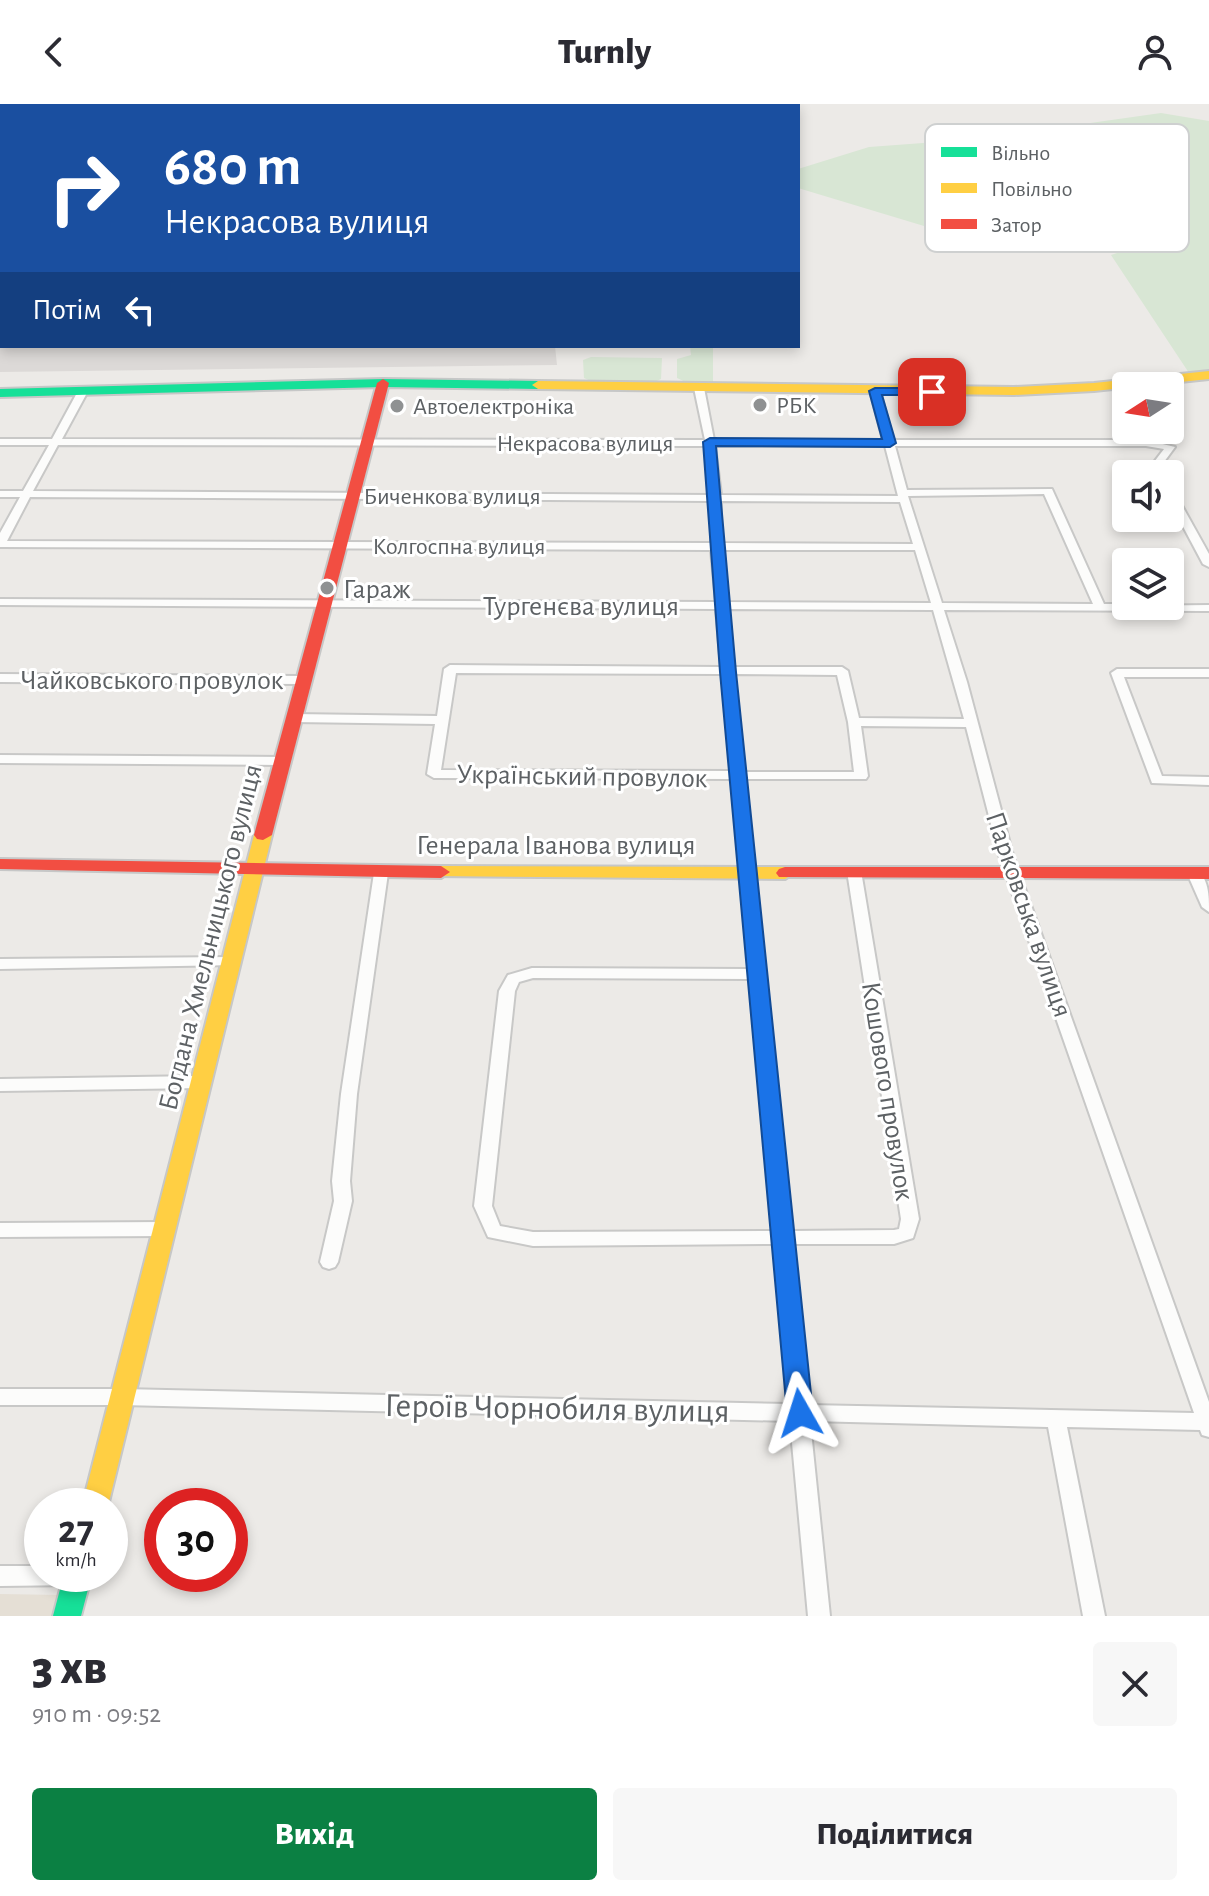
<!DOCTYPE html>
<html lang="uk">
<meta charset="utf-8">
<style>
body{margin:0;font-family:"Alegreya Sans",sans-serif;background:#f7f7f7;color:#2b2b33;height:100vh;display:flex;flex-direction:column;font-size:30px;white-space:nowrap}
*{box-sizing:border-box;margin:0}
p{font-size:26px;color:#7c7c81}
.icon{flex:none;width:44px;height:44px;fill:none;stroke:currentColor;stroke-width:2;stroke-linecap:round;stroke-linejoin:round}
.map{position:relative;height:1512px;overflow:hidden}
.sheet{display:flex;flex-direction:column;background:#fff;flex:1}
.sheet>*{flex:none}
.guide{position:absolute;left:0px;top:0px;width:800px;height:244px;box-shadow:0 4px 12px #0003;background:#1a4fa0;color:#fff;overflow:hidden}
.needle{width:52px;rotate:258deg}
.buttons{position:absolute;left:1112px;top:268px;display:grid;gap:16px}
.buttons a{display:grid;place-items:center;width:72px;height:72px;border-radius:8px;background:#fff;box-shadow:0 4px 12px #0003;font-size:40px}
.speed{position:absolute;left:24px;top:1384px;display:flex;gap:16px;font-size:40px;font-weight:700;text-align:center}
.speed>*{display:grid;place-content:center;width:104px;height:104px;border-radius:50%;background:#fff;box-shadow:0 4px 12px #0003;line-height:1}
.speed small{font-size:20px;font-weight:400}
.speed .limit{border:12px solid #d22;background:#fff;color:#111}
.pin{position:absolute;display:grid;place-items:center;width:68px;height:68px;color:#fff;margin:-34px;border-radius:16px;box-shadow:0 4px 12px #0006}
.me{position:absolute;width:88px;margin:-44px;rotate:354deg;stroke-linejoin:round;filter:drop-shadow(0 0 6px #0008)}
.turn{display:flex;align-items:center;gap:28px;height:168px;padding:0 32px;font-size:36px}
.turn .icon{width:104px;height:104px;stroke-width:2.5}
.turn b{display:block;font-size:56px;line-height:68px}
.then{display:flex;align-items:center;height:76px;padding:0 32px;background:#0003;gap:16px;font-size:30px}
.round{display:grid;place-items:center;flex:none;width:84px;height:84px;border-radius:8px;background:#f7f7f7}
.overview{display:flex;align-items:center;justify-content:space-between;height:136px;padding:0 32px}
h1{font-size:48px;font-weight:800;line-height:60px}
.action{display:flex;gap:16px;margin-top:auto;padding:16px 32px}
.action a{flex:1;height:92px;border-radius:8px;background:#0b8043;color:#fff;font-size:32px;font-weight:800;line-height:92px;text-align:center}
.action a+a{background:#f7f7f7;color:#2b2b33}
header{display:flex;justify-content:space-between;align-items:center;height:104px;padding:0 32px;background:#fff;font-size:36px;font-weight:800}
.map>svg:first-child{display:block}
</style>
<header><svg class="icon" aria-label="back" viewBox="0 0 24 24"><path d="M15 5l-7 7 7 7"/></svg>Turnly<svg class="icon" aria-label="person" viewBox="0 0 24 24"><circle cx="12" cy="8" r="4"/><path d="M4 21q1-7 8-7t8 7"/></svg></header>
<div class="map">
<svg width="1209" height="1512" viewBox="0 0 1209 1512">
<rect width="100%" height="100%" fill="#eceae7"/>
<path fill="#e5dfd5" d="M0,1490L61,1491L55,1512H0Z"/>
<path fill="#dcd9d7" d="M0,102L2,242H555L557,261L0,268Z"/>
<g fill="#d8e6d4">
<path d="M1161,9L1209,17V265L1189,269L1111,151L1117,149L1108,140L987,141L798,84V65L869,43L977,35Z"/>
<path d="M690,242H713V280H690L677,274V255L691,251Z"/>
<path d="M591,253L662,254L661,275L652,279L593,278L584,274L583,256Z"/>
</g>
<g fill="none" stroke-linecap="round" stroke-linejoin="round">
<g stroke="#c8c8c7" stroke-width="4">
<g id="street">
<path d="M699,281L704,284L714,336H883L870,287L875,284L880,287L893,336H1146L1175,343L1161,362L1165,370H1155L1151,362L1164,345L1146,342H895L907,386L1052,385L1104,500H1126V502L1209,501V507L944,506L967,578L1013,751L1209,1298V1333L1202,1331L1200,1326L1067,1323L1105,1512H1083L1048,1323L810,1317L830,1512H808L790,1317L122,1301H0V1285H122L789,1300L774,1140L533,1142L488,1133L474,1102L499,887L508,871L532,864L749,865L732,675L434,674L427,670L435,620L294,618L288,614L294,610L437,612L444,565L450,561L721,563L716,505L0,501V495L716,498L711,446L0,443V429L20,393H0V387H23L49,341H0V335H52L78,287L83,284L88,287L62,335L705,336L694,284ZM58,341L705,342L711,391L33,387ZM715,342H885L898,392L721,391ZM1044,390L1093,500L942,499L908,392ZM30,393L711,397V439L7,437ZM721,397L900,398L913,440L721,439ZM722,446H915L931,499L727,498ZM728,505L933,506L964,615L859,614L848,567L842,563H734ZM456,569L722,570L731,667L441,666ZM734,570L837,571L848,618L854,668H744ZM861,622L966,623L999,751L1194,1309L808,1301L792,1140H894L913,1134L919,1115L861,767L854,763L847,767L901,1115L899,1125L894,1126L791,1127L745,675H866L868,672ZM533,874L750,875L773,1127L533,1128L500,1122L492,1102L515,887L519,878Z"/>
<path d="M1170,386L1175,389L1209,450V463L1203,460L1170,398Z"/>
<path d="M1117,565H1209V573H1124L1162,672L1209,673V681L1152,679L1111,569Z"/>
<path d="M0,570L304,572L310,576L304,580L0,578Z"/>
<path d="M0,651L283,653L290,657L283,661L0,659Z"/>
<path d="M381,765L388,769L357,990L350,1077L352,1097L338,1158L335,1163L329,1165L323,1163L320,1158L334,1097L332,1077L341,990L374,769Z"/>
<path d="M1194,765C1209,772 1209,792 1209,808L1202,803L1187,769Z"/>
<path d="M232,853L240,858L237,861L0,865V855Z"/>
<path d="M201,972L207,974L209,978L207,982L201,984L0,987V975Z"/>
<path d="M164,1118L170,1120L173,1125L170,1130L164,1132L0,1133V1119Z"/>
<path d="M0,1462H42V1470L88,1471L84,1478L77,1481L0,1482Z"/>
</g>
</g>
<g stroke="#c6c7c7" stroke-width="4">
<g id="fast">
<path d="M383,275L538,277L544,281L538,285L383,283L0,293V285Z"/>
<path d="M64,1470H92L81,1512H53Z"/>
</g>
</g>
<g stroke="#c6c7c7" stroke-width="4">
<g id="slow">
<path d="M1209,267V275L1094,287L1014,291L538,285L532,281L538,277L1014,283L1094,279Z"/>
<path d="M263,726L272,731L108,1402H82L254,731Z"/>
<path d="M441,762L785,763L794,769L785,775L435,772L432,768Z"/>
</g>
</g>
<g stroke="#c6c7c7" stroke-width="4">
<g id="jam">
<path d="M383,275L389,279L272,731L263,736L257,735L254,731L377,279Z"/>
<path d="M0,755L441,762L450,768L441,774L386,773L0,765Z"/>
<path d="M785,763H1209V775L779,773L776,769L779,765Z"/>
</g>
</g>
<use href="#street" fill="#fcfcfb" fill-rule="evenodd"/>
<use href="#fast" fill="#16e098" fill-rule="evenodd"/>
<use href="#slow" fill="#ffcf43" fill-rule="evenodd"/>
<use href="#jam" fill="#f24e42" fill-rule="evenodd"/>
</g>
<path fill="#1a73e8" stroke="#114b97" stroke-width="2" d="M875,284H932L938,288L932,291H882L896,339L890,343L716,342L736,568L813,1309L809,1316L800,1319L791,1316L787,1309L720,568L703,338L710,334L882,335L869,287Z"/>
<g fill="#8f9192" stroke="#fff" stroke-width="3">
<circle cx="760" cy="301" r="8"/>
<circle cx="397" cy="302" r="8"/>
<circle cx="327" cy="484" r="8"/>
</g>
<g text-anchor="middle" stroke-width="6" stroke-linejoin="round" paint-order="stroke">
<g font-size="24" fill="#5d6164" stroke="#fff" text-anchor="start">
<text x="776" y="309">РБК</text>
<text x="413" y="310">Автоелектроніка</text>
</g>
<g font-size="24" fill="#5d6164" stroke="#fff">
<text x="585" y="347">Некрасова вулиця</text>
<text x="452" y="400">Биченкова вулиця</text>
<text x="459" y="450">Колгоспна вулиця</text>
</g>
<g font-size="28" fill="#5d6164" stroke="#fff" text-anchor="start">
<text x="343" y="494">Гараж</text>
</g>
<g font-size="28" fill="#5d6164" stroke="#fff">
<text x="581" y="511">Тургенєва вулиця</text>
<text x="152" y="585">Чайковського провулок</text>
<text transform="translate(582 671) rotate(1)" y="10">Український провулок</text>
<text x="556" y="750">Генерала Іванова вулиця</text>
<text transform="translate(1030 810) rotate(71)" y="10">Парковська вулиця</text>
<text transform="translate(209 833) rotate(-76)" y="10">Богдана Хмельницького вулиця</text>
<text transform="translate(889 987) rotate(81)" y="10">Кошового провулок</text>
</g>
<g font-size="34" fill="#5d6164" stroke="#fff">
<text transform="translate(557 1303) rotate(1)" y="12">Героїв Чорнобиля вулиця</text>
</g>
</g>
<rect x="925" y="20" width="264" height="128" rx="12" fill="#fff" stroke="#ced0d0" stroke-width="2"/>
<rect x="941" y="43" width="36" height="10" fill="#16e098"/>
<rect x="941" y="79" width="36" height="10" fill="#ffcf43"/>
<rect x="941" y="115" width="36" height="10" fill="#f24e42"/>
<g font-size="22" fill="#5d6164">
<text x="991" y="56">Вільно</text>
<text x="991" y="92">Повільно</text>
<text x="991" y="128">Затор</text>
</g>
</svg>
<div class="buttons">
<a><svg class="needle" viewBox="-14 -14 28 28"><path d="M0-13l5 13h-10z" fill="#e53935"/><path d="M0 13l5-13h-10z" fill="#7c7c81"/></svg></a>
<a><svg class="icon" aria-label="sound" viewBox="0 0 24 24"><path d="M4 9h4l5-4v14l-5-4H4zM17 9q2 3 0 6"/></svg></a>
<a><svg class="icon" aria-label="layers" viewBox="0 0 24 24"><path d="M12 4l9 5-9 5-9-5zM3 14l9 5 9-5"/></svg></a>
</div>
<div class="speed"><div>27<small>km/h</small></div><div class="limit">30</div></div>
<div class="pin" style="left:932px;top:288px;background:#d93025"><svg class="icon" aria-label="arrive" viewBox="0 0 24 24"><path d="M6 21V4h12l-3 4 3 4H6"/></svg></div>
<svg class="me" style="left:800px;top:1309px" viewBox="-20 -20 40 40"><path d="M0-17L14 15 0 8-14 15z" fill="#1a73e8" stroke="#fff" stroke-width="4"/></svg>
<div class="guide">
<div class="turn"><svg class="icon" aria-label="right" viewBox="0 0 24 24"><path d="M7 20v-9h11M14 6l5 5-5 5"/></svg><div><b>680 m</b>Некрасова вулиця</div></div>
<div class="then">Потім<svg class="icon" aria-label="left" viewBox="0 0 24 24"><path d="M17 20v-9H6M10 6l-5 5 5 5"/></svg></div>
</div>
</div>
<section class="sheet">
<div class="overview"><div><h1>3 хв</h1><p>910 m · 09:52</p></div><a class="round"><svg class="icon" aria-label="close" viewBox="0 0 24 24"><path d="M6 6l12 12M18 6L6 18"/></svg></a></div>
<div class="action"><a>Вихід</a><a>Поділитися</a></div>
</section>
